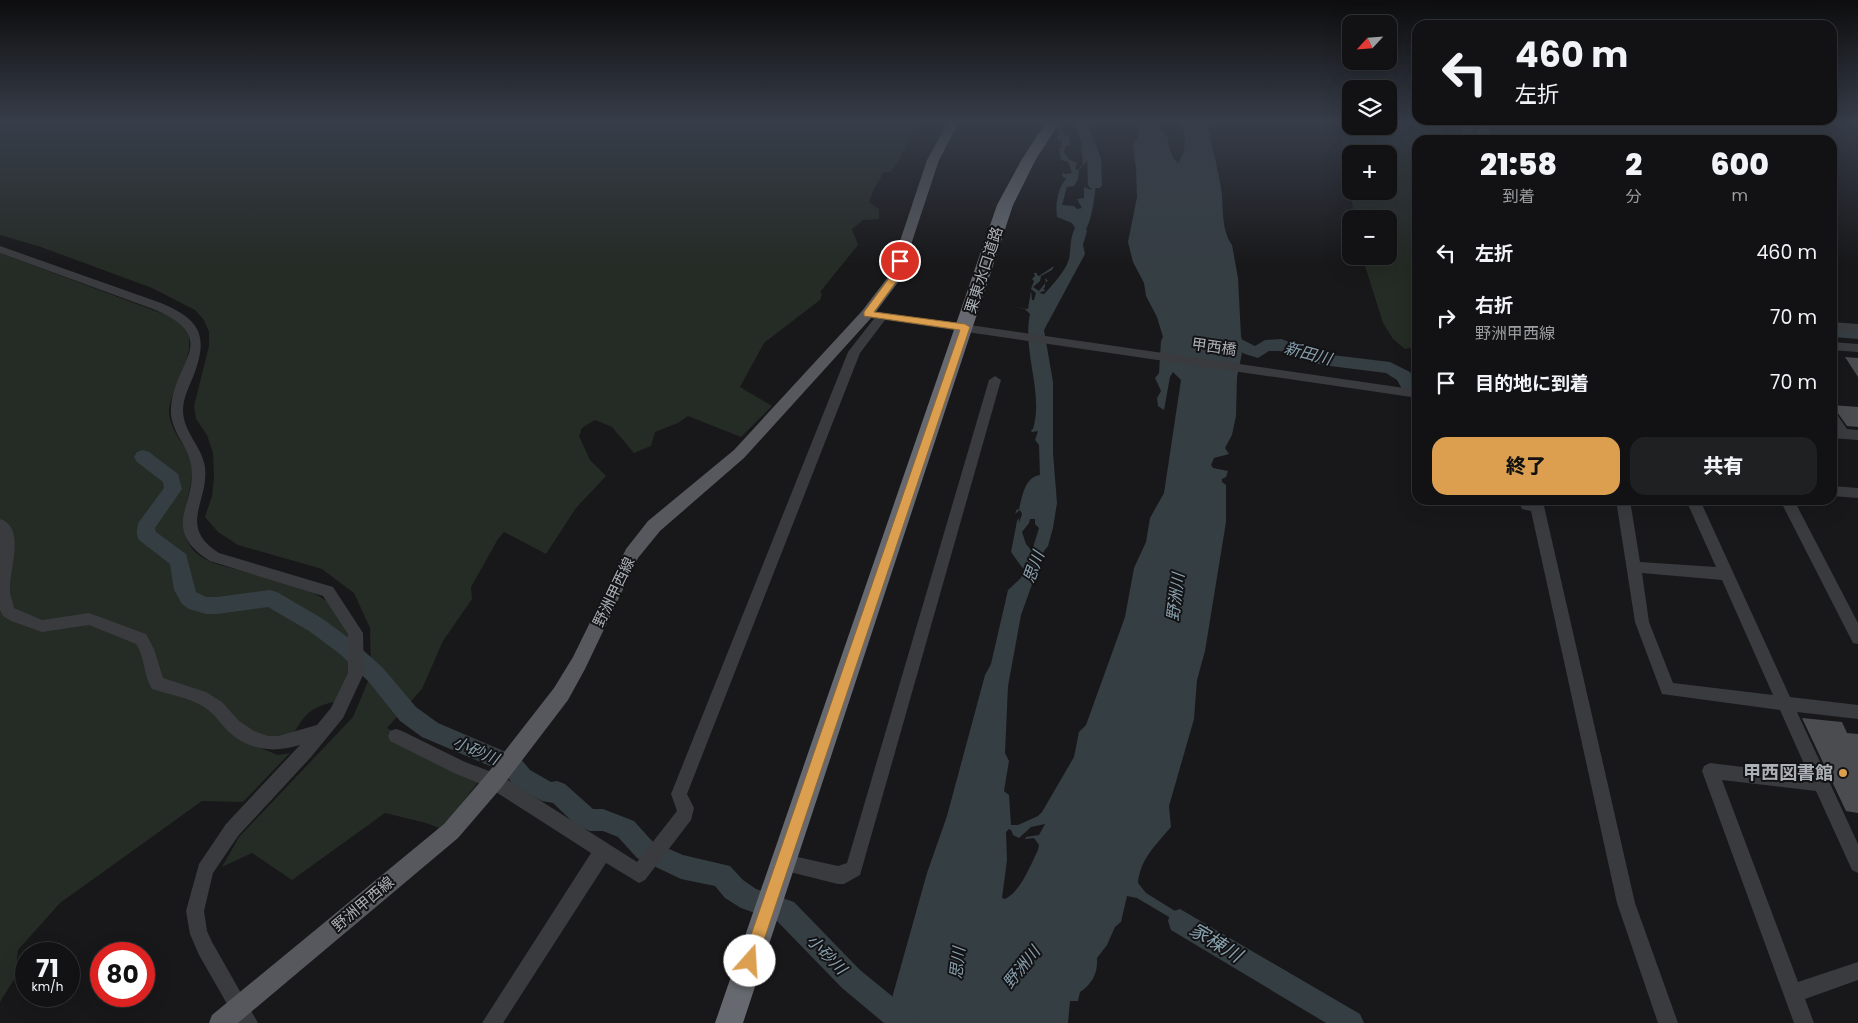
<!DOCTYPE html>
<html lang="ja">
<meta charset="utf-8">
<style>
body{margin:0;font-family:Poppins,"Noto Sans JP",sans-serif;background:#1f2022;color:#f1f3f6;height:100vh;display:flex;flex-direction:column;font-size:19px;white-space:nowrap}
*{box-sizing:border-box;margin:0}
p{font-size:16px;color:#9c9ea0}
.icon{flex:none;width:28px;height:28px;fill:none;stroke:currentColor;stroke-width:2;stroke-linecap:round;stroke-linejoin:round}
.map{position:relative;flex:1;overflow:hidden}
.side{position:absolute;left:1412px;top:135px;width:425px;height:370px;display:flex;flex-direction:column;background:#121214;border-radius:15px;box-shadow:0 5px 20px #0002,0 0 0 1px #313234}
.side>*{flex:none}
.top-card{position:absolute;left:1412px;top:20px;width:425px;height:105px;border-radius:15px;box-shadow:0 5px 20px #0002,0 0 0 1px #313234;background:#121214;color:#f1f3f6;overflow:hidden}
.needle{width:32px;rotate:244deg}
.fabs{position:absolute;left:1342px;top:15px;display:grid;gap:10px}
.fabs a{display:grid;place-items:center;width:55px;height:55px;border-radius:10px;background:#121214;box-shadow:0 5px 20px #0002,0 0 0 1px #313234;font-size:25px}
.speed{position:absolute;left:15px;top:942px;display:flex;gap:10px;font-size:25px;font-weight:700;text-align:center}
.speed>*{display:grid;place-content:center;width:65px;height:65px;border-radius:50%;background:#121214;box-shadow:0 5px 20px #0002,0 0 0 1px #313234;line-height:1}
.speed small{font-size:12px;font-weight:400}
.speed .limit{border:8px solid #d22;background:#fff;color:#111}
.pin{position:absolute;display:grid;place-items:center;width:42px;height:42px;color:#fff;margin:-21px;border:2px solid #fff;border-radius:50%;box-shadow:0 1px 5px #0007}
.me{position:absolute;width:55px;margin:-28px;rotate:19deg;stroke-linejoin:round;filter:drop-shadow(0 0 4px #0008)}
.turn{display:flex;align-items:center;gap:18px;height:105px;padding:0 20px;font-size:22px}
.turn .icon{width:65px;height:65px;stroke-width:2.5}
.turn b{display:block;font-size:35px;line-height:42px}
.eta{display:flex;justify-content:space-evenly;align-items:center;height:85px;text-align:center}
.eta b{font-size:30px;font-weight:800;line-height:35px}
.primary-button{display:flex;gap:10px;margin-top:auto;padding:10px 20px}
.primary-button a{flex:1;height:58px;border-radius:15px;background:#db9f4f;color:#111;font-size:20px;font-weight:800;line-height:58px;text-align:center}
.primary-button a+a{background:#1f2022;color:#f1f3f6}
ul{padding:0;list-style:none}
li{display:flex;align-items:center;gap:15px;height:65px;padding:0 20px}
li div{flex:1}
li b{display:block;font-size:19px}
li em{font-style:normal}
.map>svg:first-child{display:block}
</style>
<div class="map">
<svg width="1858" height="1023" viewBox="0 0 1858 1023">
<rect width="100%" height="100%" fill="#18181a"/>
<g fill="#252b25" fill-rule="evenodd">
<path d="M0,122H917L899,160L891,172H884L874,189L869,202L879,209V219L863,220L852,229L858,245L820,292L822,294L820,300L764,343L740,387L772,406L741,437L688,416L678,423L655,432L651,446L634,453L612,427L595,420L582,428L579,436L590,460L606,476L576,508L546,554L504,532L498,539L471,587L472,599L443,641L422,689L387,728L479,781L442,829L426,823L385,813L292,880L252,853L222,867L239,837L353,717L371,674L370,628L354,593L322,569L238,545L218,532L205,517L212,496L214,477L213,453L207,435L196,419L194,406L209,346V332L204,320L195,310L152,288L41,247L0,235Z"/>
<path d="M1343,122H1351V126H1389V122H1443L1444,140H1418L1417,347L1405,349L1393,339L1383,323L1362,256H1389V219H1355L1343,148ZM1351,154H1389V191H1351Z"/>
<path d="M0,253L177,319L189,332C189,339 190,347 188,354C185,370 169,397 169,412C170,436 194,449 192,475C190,501 173,526 194,551C206,563 224,566 239,570C281,582 345,589 352,643C355,662 344,684 338,701C314,706 307,711 295,731L255,746L278,755L290,753L243,802L202,801L60,903L18,950L15,978L0,1002Z"/>
</g>
<path fill="#353e43" fill-rule="evenodd" d="M1056,122H1060L1062,131L1066,136L1069,135L1070,145L1066,146L1064,152L1070,160L1077,163L1075,169L1078,170L1083,164L1081,143L1084,147L1087,145L1086,149L1090,153L1086,162L1079,170L1078,179L1074,186L1067,187L1062,205L1074,206L1077,209L1082,208L1077,199L1084,198V187L1091,190L1094,178L1091,167L1094,164L1093,160C1100,169 1093,220 1086,229L1087,231L1083,245L1085,254L1044,330L1053,382V453L1057,503L1053,528L1048,546L1044,551L1021,615L1008,686L1005,753L1009,761L1004,791L1009,795L1011,825H1018L1038,816L1042,812L1074,757L1079,732L1086,725L1125,617L1134,568L1146,542L1150,518L1164,493L1181,380L1173,372L1170,377L1164,410L1158,406L1157,398L1161,391L1155,378L1159,373L1161,341L1163,337L1157,317L1146,296L1144,283L1133,262L1128,242L1137,197L1136,169L1133,146L1139,135L1138,122H1158L1160,129L1170,139L1167,141L1173,158L1178,163C1187,150 1186,136 1181,122H1208C1211,146 1219,170 1222,195C1223,211 1222,231 1232,245L1238,278L1241,336L1243,343L1251,348L1267,341L1269,342L1255,349L1235,341L1232,343L1242,353L1237,377L1236,416L1232,435L1225,448L1229,454L1214,458L1211,465L1213,468L1228,471L1226,477L1222,479V482L1226,485V522L1205,651L1197,680L1194,719L1169,806L1171,827C1156,845 1140,859 1138,883L1146,893L1204,929L1201,936L1137,898L1127,896L1121,922L1115,927L1107,945L1097,958C1098,973 1092,984 1080,992L1078,1001H1070L1068,1023H885L927,873L947,816L985,675L991,664L1008,590L1021,578L1024,570L1011,552L1017,521L1019,518V523L1022,514L1020,510L1015,514L1017,509L1019,510C1022,496 1025,477 1040,475L1039,445L1035,440L1038,431L1032,432L1031,430L1033,429C1044,393 1022,351 1030,314L1025,309L1012,307L1028,309L1031,291L1032,300H1034L1036,293L1031,289L1034,281L1032,279L1035,276L1034,273H1037V275L1039,276L1054,266L1052,270L1041,276L1040,281L1033,287L1039,291L1046,282L1045,279L1055,277L1046,279L1048,281L1045,283V287L1043,289L1046,290L1039,293L1044,294C1052,286 1066,270 1069,259C1071,249 1070,237 1075,228L1072,223L1057,217C1055,205 1058,187 1066,179L1062,176L1063,172L1065,174L1072,173L1068,162L1061,160L1059,148H1061L1062,141L1057,139V136L1060,135ZM1030,519H1035V524L1039,528L1032,551L1026,544L1022,532L1029,523ZM1045,824L1039,835L1026,837L1025,839L1034,838L1039,845L1038,850C1030,866 1021,891 1005,899L1002,898L1007,860L1006,832L1009,829L1011,830L1013,835L1019,838L1031,827Z"/>
<g fill="none" stroke-linecap="round" stroke-linejoin="round">
<g fill="#353e43" fill-rule="evenodd">
<path d="M1074,122H1087L1101,158L1102,185L1100,188H1090L1088,185L1087,158Z"/>
<path d="M1478,122H1491L1490,140H1476Z"/>
<path d="M1832,327L1858,329V339L1832,337Z"/>
<path d="M1217,333L1235,336L1255,346L1265,340L1281,339L1324,354L1390,362L1410,372L1414,380L1418,381V393L1402,389L1397,380L1386,373L1322,365L1280,351H1269L1258,358L1245,354L1224,344L1203,343L1201,339L1203,335Z"/>
<path d="M143,450L149,452L178,474L182,489L155,528L156,532L186,554L196,592L206,597H217L270,590L277,592L323,619L354,642L383,668L416,707L438,723L520,758L530,770L551,782L557,781L565,784L593,809H603L634,821L653,842L683,855L730,866L743,880L756,889L794,902L860,970L914,1014L918,1023H884L842,988L777,921L741,908L725,898L715,886L681,879L637,858L618,837L603,831H590L576,825L553,803L542,801L514,786L504,772L422,737L400,721L369,682L340,654L309,631L268,607L217,614H206L189,609L182,604L174,590L170,564L139,540C136,534 136,529 139,522L164,488L163,482L137,462L134,457L137,452Z"/>
<path d="M1180,909L1360,1014L1364,1023H1326L1171,930L1168,921L1171,912Z"/>
</g>
</g>
<g fill="#4a4c4f">
<path d="M1845,357L1858,358V377Z"/>
<path d="M1832,405L1858,407V427L1847,426Z"/>
<path d="M1802,718L1842,722L1847,733L1858,734V813L1846,811Z"/>
</g>
<g fill="none" stroke-linecap="round" stroke-linejoin="round">
<g fill="#3a3b3e" fill-rule="evenodd">
<path d="M1460,122H1470L1472,133L1478,140H1468L1462,134Z"/>
<path d="M0,246L161,303C201,320 209,336 193,377C189,387 183,398 183,410C183,432 202,446 205,467C209,503 177,526 219,553L333,587L363,633L364,673L343,718L311,757L238,836L213,873L204,911L207,931L212,942L258,1023H238L199,955L190,934L186,911L199,864L226,824L300,745C274,753 249,751 228,731C220,723 214,713 204,707C188,697 170,695 152,689C143,675 145,656 136,644L89,625L42,632L11,621L3,616L0,610V519C27,527 8,572 10,593C11,598 13,603 14,608L42,620L89,613L146,634L154,649L163,678L206,692L222,702L239,721L254,731L268,736H278L317,725L331,708L348,673V634L323,596L210,561C158,528 198,504 191,465C188,445 169,430 171,408C174,361 223,338 153,309L0,253Z"/>
<path d="M873,311L1418,390V398L885,320L860,353L687,794L694,808L691,820L645,880L639,883L606,863L503,1023H482L591,853L488,787L454,773L390,741L388,736L390,731L396,729L402,731L465,762L500,775L637,862L677,811L671,794L848,352L873,320L874,319L867,315Z"/>
<path d="M1832,322L1858,324V332L1832,330Z"/>
<path d="M1832,342L1858,344V352L1832,350Z"/>
<path d="M995,376L1001,380L860,875L844,884H838L778,869L775,863L778,857L784,854L838,866L847,863L989,380Z"/>
<path d="M1832,412L1836,413L1847,429L1858,430V440L1832,438Z"/>
<path d="M1832,486L1858,488V498L1832,496Z"/>
<path d="M1518,500L1542,502L1544,506L1635,903L1678,1023H1658L1617,903L1531,511L1522,509Z"/>
<path d="M1616,500H1630L1640,562L1716,567L1686,500H1700L1790,697L1858,705V719L1797,712L1858,844V873L1852,870L1816,791L1722,780L1798,982L1858,962V980L1805,999L1814,1023H1794L1702,771L1704,766L1710,763L1809,775L1780,710L1662,694L1635,622ZM1642,573L1722,580L1773,695L1673,683L1649,622Z"/>
<path d="M1780,500H1794L1858,623V644L1853,643Z"/>
</g>
<path fill="#56585d" fill-rule="evenodd" d="M948,122H959L939,160L899,281L872,317L744,458L660,531L638,558L585,669L568,700L501,788L458,838L238,1023H209L212,1015L444,824L487,774L554,688L573,657L626,549L648,521L734,450L862,311L888,277L927,160Z"/>
<path fill="#66696f" fill-rule="evenodd" d="M1046,122H1060L1036,159L1013,205L743,1023H715L997,205L1022,159Z"/>
</g>
<linearGradient id="sky" x2="0" y2="1"><stop stop-color="#0d0d0e"/><stop offset="0.46" stop-color="#373d49"/><stop offset="1" stop-color="#373d49" stop-opacity="0"/></linearGradient>
<rect width="1858" height="265" fill="url(#sky)"/>
<path fill="#db9f4f" stroke="#8e6733" d="M896,259H903L904,261L899,278L874,312L965,324L970,327L757,961L755,966L750,968L744,966L742,961L960,330L864,316V312L890,277Z"/>
<circle fill="#db9f4f" stroke="#131315" stroke-width="2" cx="1843" cy="773" r="5"/>
<g text-anchor="middle" stroke-width="4" stroke-linejoin="round" paint-order="stroke">
<g font-size="15" fill="#acb1b8" stroke="#131315">
<text transform="translate(984 270) rotate(-72)" y="5">栗東水口道路</text>
<text transform="translate(1214 347) rotate(8)" y="5">甲西橋</text>
<text transform="translate(614 592) rotate(-64)" y="5">野洲甲西線</text>
<text transform="translate(363 904) rotate(-40)" y="5">野洲甲西線</text>
</g>
<g font-size="16" font-style="italic" fill="#88a0ae" stroke="#131315">
<text transform="translate(1308 353) rotate(15)" y="6">新田川</text>
<text transform="translate(1033 567) rotate(-70)" y="6">思川</text>
<text transform="translate(1175 597) rotate(-83)" y="6">野洲川</text>
<text transform="translate(476 750) rotate(23)" y="6">小砂川</text>
<text transform="translate(827 954) rotate(45)" y="6">小砂川</text>
<text transform="translate(957 963) rotate(-84)" y="6">思川</text>
<text transform="translate(1021 967) rotate(-51)" y="6">野洲川</text>
</g>
<g font-size="18" font-weight="bold" fill="#acb1b8" stroke="#131315" text-anchor="end">
<text x="1833" y="779">甲西図書館</text>
</g>
<g font-size="19" font-style="italic" fill="#88a0ae" stroke="#131315">
<text transform="translate(1216 942) rotate(31)" y="7">家棟川</text>
</g>
</g>
</svg>
<div class="fabs">
<a><svg class="needle" viewBox="-14 -14 28 28"><path d="M0-13l5 13h-10z" fill="#e53935"/><path d="M0 13l5-13h-10z" fill="#9c9ea0"/></svg></a>
<a><svg class="icon" aria-label="layers" viewBox="0 0 24 24"><path d="M12 4l9 5-9 5-9-5zM3 14l9 5 9-5"/></svg></a>
<a>+</a>
<a>−</a>
</div>
<div class="speed"><div>71<small>km/h</small></div><div class="limit">80</div></div>
<div class="pin" style="left:900px;top:261px;background:#d93025"><svg class="icon" aria-label="arrive" viewBox="0 0 24 24"><path d="M6 21V4h12l-3 4 3 4H6"/></svg></div>
<svg class="me" style="left:750px;top:961px" viewBox="-20 -20 40 40"><circle r="19" fill="#fff"/><path d="M0-13L10 11 0 6-10 11z" fill="#db9f4f"/></svg>
<div class="top-card">
<div class="turn"><svg class="icon" aria-label="left" viewBox="0 0 24 24"><path d="M17 20v-9H6M10 6l-5 5 5 5"/></svg><div><b>460 m</b>左折</div></div>
</div>
<section class="side">
<div class="eta">
<div><b>21:58</b><p>到着</p></div>
<div><b>2</b><p>分</p></div>
<div><b>600</b><p>m</p></div>
</div>
<ul>
<li><svg class="icon" aria-label="left" viewBox="0 0 24 24"><path d="M17 20v-9H6M10 6l-5 5 5 5"/></svg><div><b>左折</b></div><em>460 m</em></li>
<li><svg class="icon" aria-label="right" viewBox="0 0 24 24"><path d="M7 20v-9h11M14 6l5 5-5 5"/></svg><div><b>右折</b><p>野洲甲西線</p></div><em>70 m</em></li>
<li><svg class="icon" aria-label="arrive" viewBox="0 0 24 24"><path d="M6 21V4h12l-3 4 3 4H6"/></svg><div><b>目的地に到着</b></div><em>70 m</em></li>
</ul>
<div class="primary-button"><a>終了</a><a>共有</a></div>
</section>
</div>
